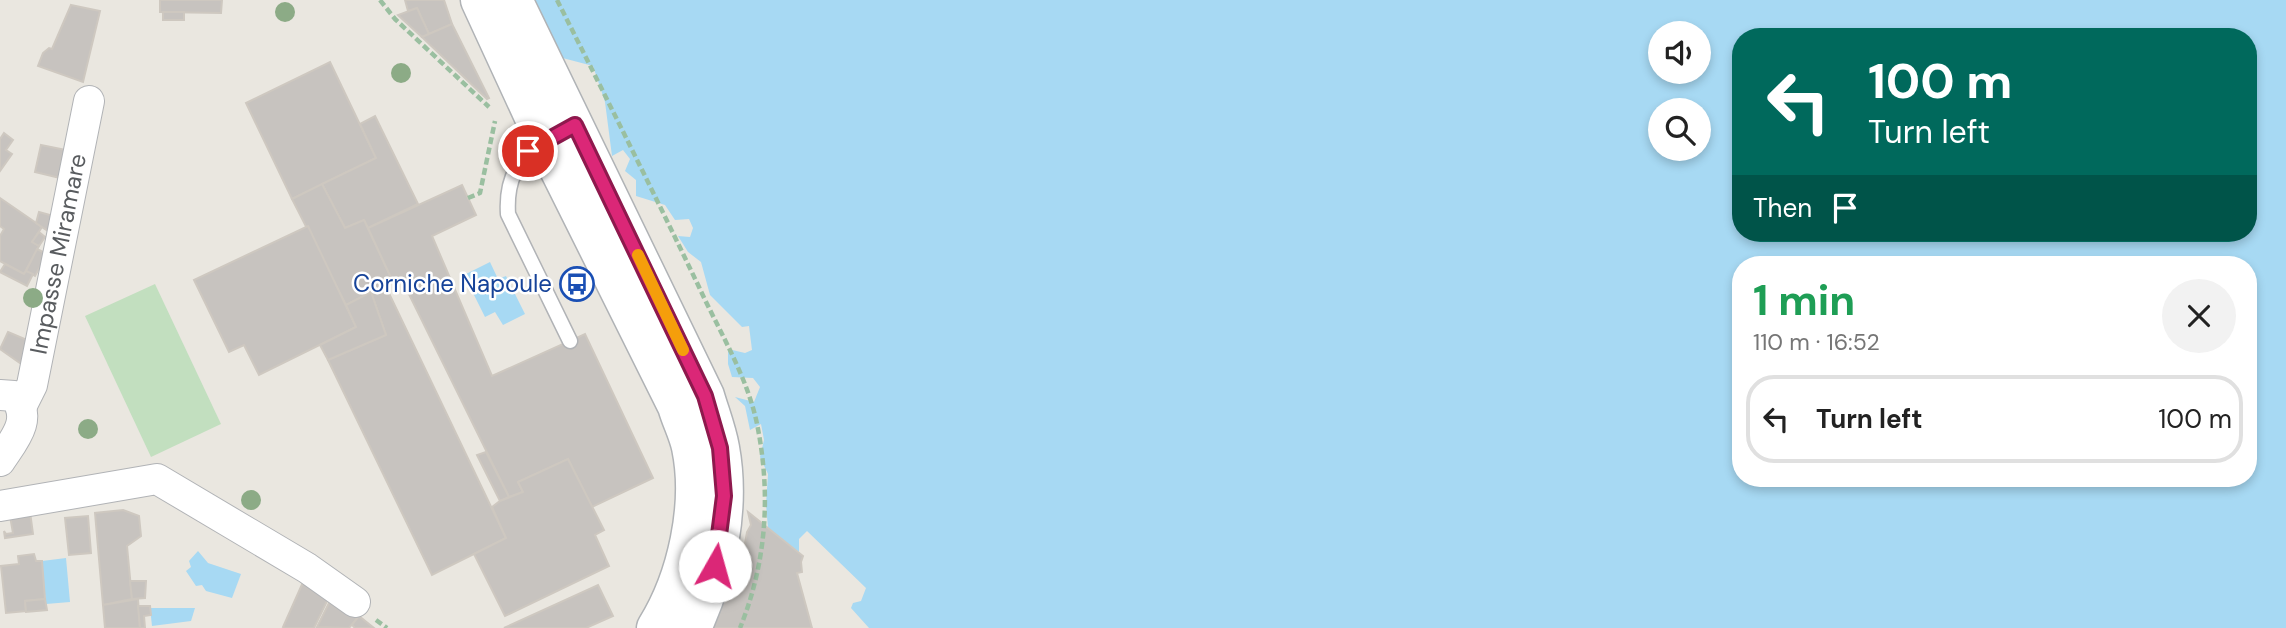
<!DOCTYPE html>
<meta charset="utf-8">
<style>
body{margin:0;font-family:"DM Sans",sans-serif;background:#f2f2f2;color:#222;height:100vh;display:flex;flex-direction:column;font-size:26px;white-space:nowrap}
*{box-sizing:border-box;margin:0}
p{font-size:23px;color:#767676}
.icon{flex:none;width:38px;height:38px;fill:none;stroke:currentColor;stroke-width:2;stroke-linecap:round;stroke-linejoin:round}
.map{position:relative;flex:1;overflow:hidden}
.side{position:absolute;left:1732px;top:256px;width:525px;height:231px;display:flex;flex-direction:column;background:#fff;border-radius:28px;box-shadow:0 4px 10px #0003}
.side>*{flex:none}
.top-card{position:absolute;left:1732px;top:28px;width:525px;height:214px;border-radius:28px;box-shadow:0 4px 10px #0003;background:#00695c;color:#fff;overflow:hidden}
.buttons{position:absolute;left:1648px;top:21px;display:grid;gap:14px}
.buttons a{display:grid;place-items:center;width:63px;height:63px;border-radius:50%;background:#fff;box-shadow:0 4px 10px #0003;font-size:35px}
.pin{position:absolute;display:grid;place-items:center;width:60px;height:60px;color:#fff;margin:-30px;border:4px solid #fff;border-radius:50%;box-shadow:0 2px 7px #0007}
.me{position:absolute;width:77px;margin:-38px;rotate:7deg;stroke-linejoin:round;filter:drop-shadow(0 0 5px #0008)}
.turn{display:flex;align-items:center;gap:24px;height:147px;padding:0 21px;font-size:32px}
.turn .icon{width:91px;height:91px;stroke-width:2.5}
.turn b{display:block;font-size:49px;line-height:60px}
.then{display:flex;align-items:center;height:66px;padding:0 21px;background:#0003;gap:14px;font-size:26px}
.round{display:grid;place-items:center;flex:none;width:74px;height:74px;border-radius:37px;background:#f2f2f2}
.summary{display:flex;align-items:center;justify-content:space-between;height:119px;padding:0 21px}
h1{font-size:42px;font-weight:700;line-height:52px;color:#1e9e55}
ul{padding:0;list-style:none}
li{display:flex;align-items:center;gap:21px;height:88px;margin:0 14px 10px;padding:0 7px;border:4px solid #e0e0e0;border-radius:28px}
li div{flex:1}
li b{display:block;font-size:26px}
li em{font-style:normal}
.map>svg:first-child{display:block}
</style>
<div class="map">
<svg width="2286" height="628" viewBox="0 0 2286 628">
<rect width="100%" height="100%" fill="#eae7e0"/>
<path fill="#c2dfbf" d="M155,284L221,424L151,457L85,316Z"/>
<g fill="#a7d9f3" fill-rule="evenodd">
<path d="M515,0H2286V628H869L851,608L853,603L861,601L866,588L807,531L799,539V552L768,528L766,504L768,474L760,457L764,440L761,424L750,430L745,406L735,397L754,402L760,387L753,378L732,377L728,364V349L745,353L752,350L749,326L742,327L710,295L701,262L688,252L678,236L690,237L693,228L689,219L675,220L665,205L636,196V180L625,171L630,159L623,150L612,156L605,102L593,66L536,51ZM1661,33H1699V72H1661ZM1741,37H2249V233H1741ZM1661,110H1699V149H1661ZM1741,264H2249V478H1741Z"/>
<path d="M490,262L498,279L506,276L525,314L503,325L495,312L485,317L464,275Z"/>
<path d="M198,551L208,563L241,574L232,598L206,591L202,585L196,586L186,571L191,567L189,561Z"/>
<path d="M66,558L70,602L46,604L42,561Z"/>
<path d="M150,608H195L191,621L152,626Z"/>
</g>
<g fill="#c7c3bf" stroke="#cec8c0" stroke-width="2">
<path d="M160,0H222L221,13L160,12Z"/>
<path d="M405,0H444L452,24L429,34L417,8L408,11Z"/>
<path d="M71,5L100,11L83,82L38,66L43,53L49,48L52,49Z"/>
<path d="M417,8L429,34L422,37L398,15Z"/>
<rect x="163" y="12" width="21" height="8"/>
<path d="M452,24L489,98L487,99L422,37Z"/>
<path d="M330,62L376,158L292,199L246,103Z"/>
<path d="M375,116L418,204L368,228L364,220L345,228L322,184L376,158L360,124Z"/>
<path d="M4,133L13,140L6,150L12,154L0,171V139Z"/>
<path d="M41,145L66,150L60,178L35,172Z"/>
<path d="M322,184L345,228L364,220L393,282L346,305L292,199Z"/>
<path d="M462,185L476,215L432,236L492,376L585,334L653,478L592,507L568,459L518,482L523,492L509,497L401,278L393,282L368,228Z"/>
<path d="M0,198L42,227L32,242L39,246L24,274L0,261V236L4,229L0,226Z"/>
<path d="M39,212L57,217L54,235L36,223Z"/>
<path d="M308,226L356,327L259,375L244,345L229,352L194,280Z"/>
<path d="M39,232L45,237L39,246L32,242Z"/>
<path d="M37,249L47,254L35,276L26,271Z"/>
<path d="M5,264L24,274L26,271L33,274L27,286L0,272Z"/>
<path d="M385,285L506,538L432,575L328,360L386,335L371,292Z"/>
<path d="M371,292L386,335L328,360L320,345L356,327L346,305Z"/>
<path d="M8,332L32,342L27,368L0,349Z"/>
<path d="M486,452L509,497L500,501L477,455Z"/>
<path d="M568,459L604,530L595,535L609,566L505,616L474,554L506,538L492,507L500,501L523,492L518,482Z"/>
<path d="M123,510L139,516L141,536L127,546L132,599L103,605L95,513Z"/>
<path d="M30,512L33,534L5,538L4,531L6,534L13,533L10,516Z"/>
<path d="M748,512L803,556L801,562L802,572L797,573L812,628H671L716,567L735,571L736,566L722,562L736,553L743,555L747,532L751,525Z"/>
<path d="M88,516L91,553L69,555L65,518Z"/>
<path d="M34,554L36,561H42L45,599L25,601L26,611L6,613L1,566L19,564L18,556Z"/>
<path d="M304,580L330,595L314,628H285L283,627Z"/>
<path d="M130,581H146L145,598L132,599Z"/>
<path d="M598,585L613,616L586,628H504Z"/>
<path d="M332,597L359,616L349,628L317,627Z"/>
<path d="M45,599L47,610L26,612L25,601Z"/>
<path d="M138,599L140,628H105L103,605Z"/>
<path d="M138,606H150L151,615L144,616L145,628H140Z"/>
<path d="M359,616L374,628H355L352,625Z"/>
</g>
<g fill="none" stroke-linecap="round" stroke-linejoin="round">
<g stroke="#b1b3b6" stroke-width="17">
<path id="lane" d="M543,143C515,159 506,183 508,214L570,341"/>
</g>
<g stroke="#b1b3b6" stroke-width="32">
<g id="street">
<path d="M0,395L14,396C34,419 13,441 0,461"/>
<path id="s1" d="M22,405L32,385L89,101"/>
<path d="M0,506L157,479L307,568L355,602"/>
</g>
</g>
<g stroke="#b0b3b6" stroke-width="41">
<g id="secondary">
<path d="M480,0L545,141L677,406C681,420 688,433 691,447C703,505 687,578 656,628"/>
<path d="M513,0L705,396C710,413 717,431 720,448C731,508 717,574 692,628"/>
</g>
</g>
<g stroke="#9abfa0" stroke-width="4.5" stroke-dasharray="7 3.5" stroke-linecap="butt">
<path d="M380,0L395,19L489,107"/>
<path d="M557,0C605,95 653,191 699,287C720,333 749,379 758,429C771,497 766,564 740,628"/>
<path d="M468,198L480,193L495,121"/>
<path d="M376,620L387,628"/>
</g>
<use href="#lane" stroke="#fff" stroke-width="14"/>
<use href="#street" stroke="#fff" stroke-width="30"/>
<use href="#secondary" stroke="#fff" stroke-width="38"/>
</g>
<g fill="#8cab86">
<circle cx="285" cy="12" r="10"/>
<circle cx="401" cy="73" r="10"/>
<circle cx="33" cy="298" r="10"/>
<circle cx="88" cy="429" r="10"/>
<circle cx="251" cy="500" r="10"/>
</g>
<g fill="none" stroke-linecap="round" stroke-linejoin="round">
<g stroke="#8e194d" stroke-width="18">
<path id="route" d="M528,151L575,125L705,396L720,448L724,496L715,566"/>
</g>
<use href="#route" stroke="#db2777" stroke-width="12"/>
<path stroke="#f59e0b" stroke-width="12" d="M638,255L683,350"/>
</g>
<defs>
<g id="bus-ring" transform="scale(1.75)"><circle r="9.5" fill="#fff" stroke="#1a4fb4" stroke-width="1.5"/><path d="M-5-6H5V4H4V6H2V4H-2V6H-4V4H-5ZM-3.5-4V0h7V-4ZM-3.5 1.2v1.5H-2V1.2ZM2 1.2v1.5H3.5V1.2Z" fill="#1a4fb4"/></g>
</defs>
<g fill-rule="evenodd">
<use href="#bus-ring" x="577" y="284"/>
</g>
<g text-anchor="middle" stroke-width="5" stroke-linejoin="round" paint-order="stroke">
<g font-size="24" fill="#595c5f" stroke="#fff">
<text dy="8" stroke="none"><textPath href="#s1" startOffset="156">Impasse Miramare</textPath></text>
</g>
<g font-size="24" fill="#164399" stroke="#fff" text-anchor="end">
<text x="552" y="292">Corniche Napoule</text>
</g>
</g>
</svg>
<div class="buttons">
<a><svg class="icon" aria-label="sound" viewBox="0 0 24 24"><path d="M4 9h4l5-4v14l-5-4H4zM17 9q2 3 0 6"/></svg></a>
<a><svg class="icon" aria-label="search" viewBox="0 0 24 24"><circle cx="10" cy="10" r="6"/><path d="M15 15l6 6"/></svg></a>
</div>
<div class="pin" style="left:528px;top:151px;background:#d93025"><svg class="icon" aria-label="arrive" viewBox="0 0 24 24"><path d="M6 21V4h12l-3 4 3 4H6"/></svg></div>
<svg class="me" style="left:715px;top:566px" viewBox="-20 -20 40 40"><circle r="19" fill="#fff"/><path d="M0-13L10 11 0 6-10 11z" fill="#db2777"/></svg>
<div class="top-card">
<div class="turn"><svg class="icon" aria-label="left" viewBox="0 0 24 24"><path d="M17 20v-9H6M10 6l-5 5 5 5"/></svg><div><b>100 m</b>Turn left</div></div>
<div class="then">Then<svg class="icon" aria-label="arrive" viewBox="0 0 24 24"><path d="M6 21V4h12l-3 4 3 4H6"/></svg></div>
</div>
<section class="side">
<div class="summary"><div><h1>1 min</h1><p>110 m · 16:52</p></div><a class="round"><svg class="icon" aria-label="close" viewBox="0 0 24 24"><path d="M6 6l12 12M18 6L6 18"/></svg></a></div>
<ul>
<li><svg class="icon" aria-label="left" viewBox="0 0 24 24"><path d="M17 20v-9H6M10 6l-5 5 5 5"/></svg><div><b>Turn left</b></div><em>100 m</em></li>
</ul>
</section>
</div>
